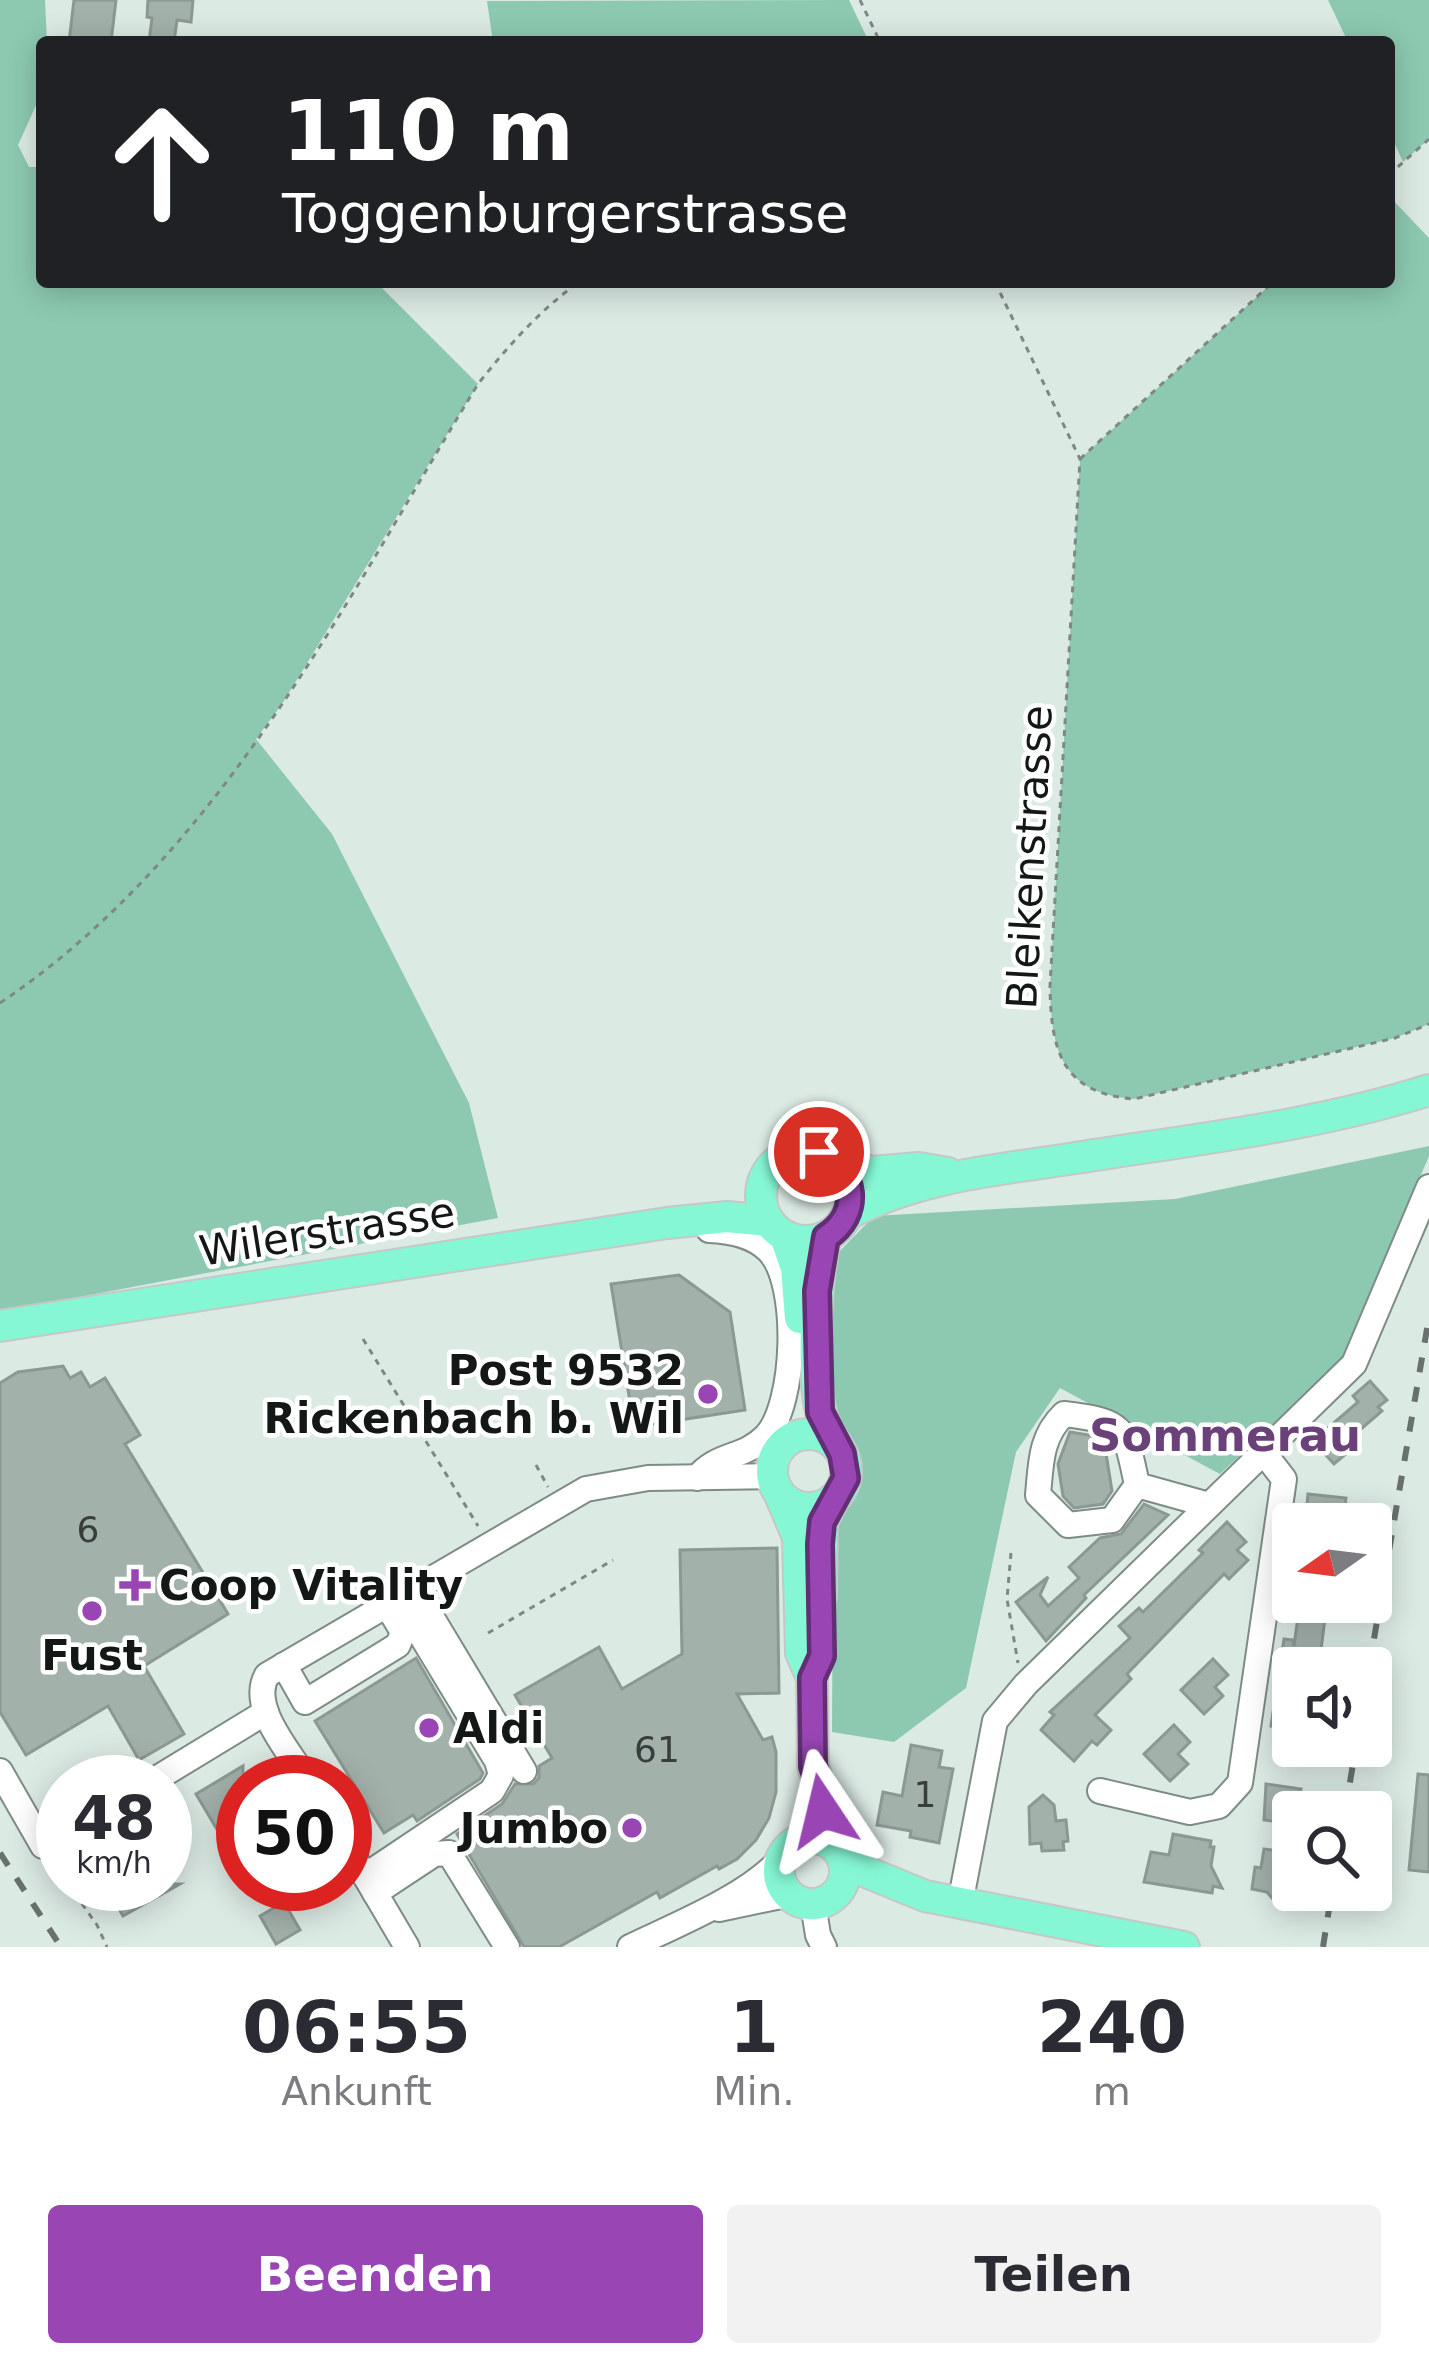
<!DOCTYPE html>
<html lang="de">
<style>
body{margin:0;font-family:"DejaVu Sans",sans-serif;background:#f2f2f3;color:#2b2b33;height:100vh;display:flex;flex-direction:column;font-size:45px;white-space:nowrap}
*{box-sizing:border-box;margin:0}
p{font-size:39px;color:#7c7c81}
.icon{flex:none;width:66px;height:66px;fill:none;stroke:currentColor;stroke-width:2;stroke-linecap:round;stroke-linejoin:round}
.map{position:relative;height:1947px;overflow:hidden}
.sheet{display:flex;flex-direction:column;background:#fff;flex:1}
.sheet>*{flex:none}
.top-card{position:absolute;left:36px;top:36px;width:1359px;height:252px;border-radius:12px;box-shadow:0 6px 30px #0003;background:#202124;color:#fff;overflow:hidden}
.needle{width:78px;rotate:256deg}
.fabs{position:absolute;left:1272px;top:1503px;display:grid;gap:24px}
.fabs a{display:grid;place-items:center;width:120px;height:120px;border-radius:12px;background:#fff;box-shadow:0 6px 30px #0003;font-size:60px}
.speed{position:absolute;left:36px;top:1755px;display:flex;gap:24px;font-size:60px;font-weight:700;text-align:center}
.speed>*{display:grid;place-content:center;width:156px;height:156px;border-radius:50%;background:#fff;box-shadow:0 6px 30px #0003;line-height:1}
.speed small{font-size:30px;font-weight:400}
.speed .limit{border:18px solid #d22;background:#fff;color:#111}
.pin{position:absolute;display:grid;place-items:center;width:102px;height:102px;color:#fff;margin:-51px;border:6px solid #fff;border-radius:50%;box-shadow:0 3px 12px #0007}
.me{position:absolute;width:132px;margin:-66px;rotate:350deg;stroke-linejoin:round;filter:drop-shadow(0 0 9px #0008)}
.turn{display:flex;align-items:center;gap:42px;height:252px;padding:0 48px;font-size:54px}
.turn .icon{width:156px;height:156px;stroke-width:2.5}
.turn b{display:block;font-size:84px;line-height:102px}
.eta{display:flex;justify-content:space-evenly;align-items:center;height:204px;text-align:center}
.eta b{font-size:72px;font-weight:700;line-height:84px}
.cta{display:flex;gap:24px;margin-top:auto;padding:24px 48px}
.cta a{flex:1;height:138px;border-radius:12px;background:#9946b4;color:#fff;font-size:48px;font-weight:700;line-height:138px;text-align:center}
.cta a+a{background:#f2f2f3;color:#2b2b33}
.map>svg:first-child{display:block}
</style>
<div class="map">
<svg width="1429" height="1947" viewBox="0 0 1429 1947">
<rect width="100%" height="100%" fill="#dceae4"/>
<g fill="#8cc9b0">
<path d="M0,0H45L47,42H42V92L18,145L29,167H42V282H376L478,384L282,704L256,739L332,834L469,1103L498,1218L0,1312Z"/>
<path d="M849,0L869,42H493L487,1Z"/>
<path d="M1328,0H1429V139L1403,162L1389,131V42H1348Z"/>
<path d="M1389,196L1429,238V1024L1395,1038L1134,1099C1061,1093 1051,1050 1050,986L1080,459L1273,282H1389Z"/>
<path d="M1429,1146V1156L1343,1360L1220,1474L1060,1388L1016,1452L966,1688L894,1742L832,1732L833,1528L855,1470L830,1407L832,1259L874,1216L1175,1199Z"/>
</g>
<g fill="#a3b1ab" stroke="#8c9993" stroke-width="3">
<path d="M74,0H116L111,42H69Z"/>
<path d="M148,0H193L191,22L177,20L174,42H149L152,18L147,17Z"/>
<path d="M679,1275L730,1312L745,1410L634,1427L611,1284Z"/>
<path d="M63,1366L70,1378L81,1372L90,1387L105,1378L140,1435L125,1444L228,1614L144,1666L184,1734L139,1760L108,1706L26,1755L0,1712V1383L18,1372Z"/>
<path d="M1370,1381L1387,1400L1378,1407L1382,1411L1354,1435L1360,1442L1334,1464L1313,1441L1358,1402L1353,1396Z"/>
<path d="M1070,1432L1094,1436L1105,1447L1112,1491L1103,1504L1074,1508L1063,1496L1058,1464Z"/>
<path d="M1308,1494L1346,1498L1343,1524H1305Z"/>
<path d="M1144,1504L1168,1515L1084,1595L1086,1598L1046,1641L1016,1602L1048,1577L1040,1595L1048,1606L1079,1578L1069,1567L1100,1538L1121,1534Z"/>
<path d="M1227,1522L1246,1542L1237,1550L1248,1560L1229,1579L1224,1574L1127,1674L1131,1679L1095,1715L1111,1730L1097,1745L1092,1741L1074,1761L1041,1730L1054,1715L1050,1712L1130,1638L1119,1626L1139,1608L1143,1612L1203,1553L1199,1550Z"/>
<path d="M777,1548L779,1693L737,1694L763,1740L772,1737L776,1752V1792L769,1818L756,1840L737,1859L719,1869L717,1866L660,1898L657,1892L559,1947H524L457,1834L502,1804L515,1784H533L539,1778V1766L552,1758L515,1695L599,1647L622,1689L682,1654L680,1550Z"/>
<path d="M1300,1602H1327L1321,1650L1331,1651L1329,1668H1293V1729L1271,1726L1284,1639L1293,1640L1294,1646Z"/>
<path d="M416,1658L483,1773L480,1779L417,1821L413,1815L384,1833L315,1721Z"/>
<path d="M1213,1659L1228,1675L1215,1687L1223,1696L1204,1714L1181,1690Z"/>
<path d="M1174,1725L1190,1742L1178,1754L1188,1764L1170,1781L1144,1754Z"/>
<path d="M911,1745L942,1751L939,1767L953,1769L939,1843L910,1837L911,1831L877,1825L883,1792L902,1796Z"/>
<path d="M243,1766V1846L231,1853L196,1794Z"/>
<path d="M1418,1774L1429,1775V1872L1409,1870Z"/>
<path d="M1266,1784L1301,1789L1293,1824L1264,1820Z"/>
<path d="M1043,1795L1054,1805L1056,1821L1066,1820L1068,1841L1063,1842L1064,1850L1042,1851L1041,1843L1030,1844L1029,1807Z"/>
<path d="M1173,1834L1211,1841L1210,1847H1214L1211,1866L1222,1888L1213,1886L1212,1893L1144,1882L1151,1852L1169,1855Z"/>
<path d="M1264,1849L1293,1853V1896L1279,1894L1272,1898L1267,1892L1252,1889L1255,1867L1261,1868Z"/>
<path d="M105,1884H180L123,1916Z"/>
<path d="M284,1902L300,1930L276,1944L260,1916Z"/>
</g>
<g fill="none" stroke-linecap="round" stroke-linejoin="round">
<g stroke="#7f8c86" stroke-width="28">
<g id="minor">
<path d="M697,1478C716,1453 744,1459 766,1436C796,1404 800,1283 769,1251C753,1235 731,1231 709,1230"/>
<path d="M1137,1485C1125,1427 1125,1421 1064,1414C1040,1437 1041,1464 1038,1495L1068,1525L1112,1520L1137,1485L1209,1505"/>
<path d="M414,1588L524,1771"/>
<path d="M284,1665L305,1702L398,1645L403,1632L391,1612"/>
<path d="M0,1771L43,1846L63,1835"/>
<path d="M151,1782L266,1712"/>
<path d="M308,1782C292,1754 248,1708 267,1675L586,1489L648,1478L772,1476"/>
<path d="M1100,1791L1190,1812L1219,1806L1240,1783L1284,1479L1264,1453"/>
<path d="M345,1842L407,1947"/>
<path d="M365,1876L492,1791L501,1775L497,1761L398,1597"/>
<path d="M375,1893L434,1854L449,1853L507,1947"/>
<path d="M813,1904L818,1935L824,1947"/>
<path d="M960,1904L995,1721L1026,1684L1354,1364L1429,1187"/>
<path d="M719,1909L781,1896L792,1897"/>
<path d="M630,1947C678,1924 746,1897 781,1859"/>
</g>
</g>
<g stroke="#c6c8c7" stroke-width="34">
<g id="major">
<circle cx="806" cy="1196" r="45"/>
<path d="M832,1158L871,1172L919,1168L948,1173"/>
<path d="M848,1214C914,1178 994,1170 1069,1159C1188,1140 1313,1127 1429,1090"/>
<path d="M785,1236L796,1268L800,1318"/>
<path d="M826,1237C815,1277 812,1372 821,1412C823,1425 831,1436 838,1447"/>
<path d="M0,1326L667,1223L727,1217L768,1221"/>
<circle cx="809" cy="1471" r="37"/>
<path d="M780,1495L798,1537L801,1653L812,1678L813,1766L822,1792L824,1822L831,1843"/>
<path d="M821,1596L822,1522L833,1500"/>
<circle cx="812" cy="1871" r="33"/>
<path d="M839,1851L864,1871L925,1896L1184,1947"/>
</g>
</g>
<g stroke="#7f8884" stroke-width="3" stroke-dasharray="6 6" stroke-linecap="butt">
<path d="M860,0L880,42"/>
<path d="M1389,175L1429,139"/>
<path d="M995,282L1080,459L1050,986C1051,1050 1061,1093 1134,1099L1395,1038L1429,1024"/>
<path d="M1080,459L1273,282"/>
<path d="M0,1003C219,856 344,603 478,384C509,345 539,311 579,282"/>
<path d="M363,1339L478,1526"/>
<path d="M536,1465L548,1487"/>
<path d="M1011,1553L1007,1599L1018,1663"/>
<path d="M488,1633L613,1560"/>
<path d="M54,1863L63,1877"/>
<path d="M68,1884L97,1925L107,1947"/>
</g>
<use href="#minor" stroke="#fff" stroke-width="24"/>
<use href="#major" stroke="#85f7d4" stroke-width="30"/>
<g stroke="#69716e" stroke-width="6" stroke-dasharray="15 15" stroke-linecap="butt">
<path d="M1369,1668L1429,1317"/>
<path d="M1345,1812L1356,1746"/>
<path d="M0,1853L61,1947"/>
<path d="M1323,1947L1332,1890"/>
</g>
</g>
<g fill="none" stroke-linecap="round" stroke-linejoin="round">
<g stroke="#632e75" stroke-width="30">
<path id="route" d="M819,1152C856,1170 862,1214 826,1237L817,1291L820,1412L842,1454L846,1478L822,1522L820,1544L822,1656L812,1678L813,1766L822,1792L823,1811"/>
</g>
<use href="#route" stroke="#9946b4" stroke-width="21"/>
</g>
<g fill="#9946b4" stroke="#fff" stroke-width="4.5">
<circle cx="708" cy="1394" r="12"/>
<path d="M129 1567h12v12h12v12h-12v12h-12v-12h-12v-12h12z"/>
<circle cx="92" cy="1611" r="12"/>
<circle cx="429" cy="1728" r="12"/>
<circle cx="632" cy="1828" r="12"/>
</g>
<g text-anchor="middle" stroke-width="9" stroke-linejoin="round" paint-order="stroke">
<g font-size="36" fill="#373e3b">
<text x="88" y="1542">6</text>
<text x="657" y="1762">61</text>
<text x="925" y="1807">1</text>
</g>
<g font-size="42" fill="#131816" stroke="#fff">
<text transform="translate(1029 857) rotate(-87)" y="15">Bleikenstrasse</text>
<text transform="translate(327 1231) rotate(-9)" y="15">Wilerstrasse</text>
</g>
<g font-size="42" font-weight="bold" fill="#131816" stroke="#fff" text-anchor="end">
<text x="684" y="1385">Post 9532<tspan x="684" dy="48">Rickenbach b. Wil</tspan></text>
<text x="159" y="1600" text-anchor="start">Coop Vitality</text>
<text x="92" y="1670" text-anchor="middle">Fust</text>
<text x="453" y="1743" text-anchor="start">Aldi</text>
<text x="608" y="1843">Jumbo</text>
</g>
<g font-size="45" font-weight="bold" fill="#6a4179" stroke="#fff">
<text x="1225" y="1451">Sommerau</text>
</g>
</g>
</svg>
<div class="fabs">
<a><svg class="needle" viewBox="-14 -14 28 28"><path d="M0-13l5 13h-10z" fill="#e53935"/><path d="M0 13l5-13h-10z" fill="#7c7c81"/></svg></a>
<a><svg class="icon" aria-label="sound" viewBox="0 0 24 24"><path d="M4 9h4l5-4v14l-5-4H4zM17 9q2 3 0 6"/></svg></a>
<a><svg class="icon" aria-label="search" viewBox="0 0 24 24"><circle cx="10" cy="10" r="6"/><path d="M15 15l6 6"/></svg></a>
</div>
<div class="speed"><div>48<small>km/h</small></div><div class="limit">50</div></div>
<div class="pin" style="left:819px;top:1152px;background:#d93025"><svg class="icon" aria-label="arrive" viewBox="0 0 24 24"><path d="M6 21V4h12l-3 4 3 4H6"/></svg></div>
<svg class="me" style="left:823px;top:1811px" viewBox="-20 -20 40 40"><path d="M0-17L14 15 0 8-14 15z" fill="#9946b4" stroke="#fff" stroke-width="4"/></svg>
<div class="top-card">
<div class="turn"><svg class="icon" aria-label="ahead" viewBox="0 0 24 24"><path d="M12 20V5M6 11l6-6 6 6"/></svg><div><b>110 m</b>Toggenburgerstrasse</div></div>
</div>
</div>
<section class="sheet">
<div class="eta">
<div><b>06:55</b><p>Ankunft</p></div>
<div><b>1</b><p>Min.</p></div>
<div><b>240</b><p>m</p></div>
</div>
<div class="cta"><a>Beenden</a><a>Teilen</a></div>
</section>
